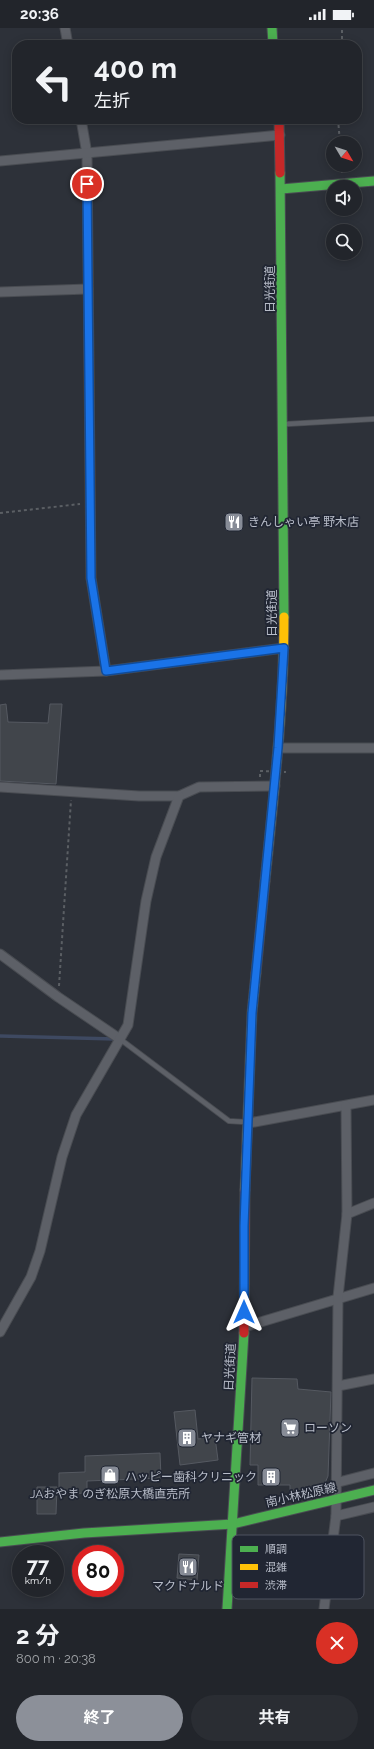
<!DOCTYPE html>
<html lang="ja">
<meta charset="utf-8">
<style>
body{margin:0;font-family:Raleway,"Noto Sans JP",sans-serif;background:#2a2d33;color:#f1f3f6;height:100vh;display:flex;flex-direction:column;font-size:15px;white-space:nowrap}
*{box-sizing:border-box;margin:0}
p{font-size:13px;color:#a2a5a9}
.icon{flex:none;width:22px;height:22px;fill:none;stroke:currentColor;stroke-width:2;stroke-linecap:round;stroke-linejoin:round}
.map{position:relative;height:1581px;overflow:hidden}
.details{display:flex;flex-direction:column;background:#22252b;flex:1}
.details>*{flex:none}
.guide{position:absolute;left:12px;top:12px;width:350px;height:84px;border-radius:16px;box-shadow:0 2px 10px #0003,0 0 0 1px #3f4247;background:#22252b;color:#f1f3f6;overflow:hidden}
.needle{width:26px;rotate:129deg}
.tools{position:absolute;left:326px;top:108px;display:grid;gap:8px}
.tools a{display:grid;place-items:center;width:36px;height:36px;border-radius:50%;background:#22252b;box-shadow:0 2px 10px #0003,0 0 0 1px #3f4247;font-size:20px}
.speed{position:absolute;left:12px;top:1517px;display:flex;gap:8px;font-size:20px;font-weight:700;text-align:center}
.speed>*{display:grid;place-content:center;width:52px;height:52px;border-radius:50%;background:#22252b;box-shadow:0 2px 10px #0003,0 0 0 1px #3f4247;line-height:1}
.speed small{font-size:10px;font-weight:400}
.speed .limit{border:6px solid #d22;background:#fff;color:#111}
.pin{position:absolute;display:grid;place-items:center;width:34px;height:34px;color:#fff;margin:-17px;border:2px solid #fff;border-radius:50%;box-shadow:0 1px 4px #0007}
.me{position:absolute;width:44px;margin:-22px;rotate:0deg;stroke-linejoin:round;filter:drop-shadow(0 0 3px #0008)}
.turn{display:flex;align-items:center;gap:14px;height:84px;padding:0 16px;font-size:18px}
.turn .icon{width:52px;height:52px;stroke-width:2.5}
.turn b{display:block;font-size:28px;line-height:34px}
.round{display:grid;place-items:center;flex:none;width:42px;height:42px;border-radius:21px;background:#2a2d33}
.summary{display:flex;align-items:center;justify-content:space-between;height:68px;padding:0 16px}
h1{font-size:24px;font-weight:700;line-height:30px}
.action{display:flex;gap:8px;margin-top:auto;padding:8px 16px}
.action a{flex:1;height:46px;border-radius:24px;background:#8c9099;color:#fff;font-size:16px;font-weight:700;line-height:46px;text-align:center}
.action a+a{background:#2a2d33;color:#f1f3f6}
.status{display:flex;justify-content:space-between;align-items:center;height:28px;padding:0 20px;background:#22252b;direction:ltr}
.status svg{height:11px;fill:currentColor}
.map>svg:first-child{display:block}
</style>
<div class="status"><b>20:36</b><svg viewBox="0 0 49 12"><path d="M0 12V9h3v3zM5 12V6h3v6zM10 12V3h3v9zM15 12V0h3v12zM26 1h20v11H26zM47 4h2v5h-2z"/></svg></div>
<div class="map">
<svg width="374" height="1581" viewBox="0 0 374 1581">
<rect width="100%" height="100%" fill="#2d3139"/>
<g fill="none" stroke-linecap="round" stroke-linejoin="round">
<path stroke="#3e4961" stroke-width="3.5" d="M0,1008L115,1011"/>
</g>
<g fill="#41454b" stroke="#555961">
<path d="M6,676L8,694L48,695L50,676H62L56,756L0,753V677Z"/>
<path d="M252,1350L297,1351L298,1361L331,1364L328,1448L325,1455L290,1465V1457H258V1437H250Z"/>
<path d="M195,1382L198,1411L215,1409L218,1432L180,1437L174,1384Z"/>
<path d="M160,1425L161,1450L87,1453V1465L59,1466V1445L85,1444V1428Z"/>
<path d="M37,1459H57L56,1486H37Z"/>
<path d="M179,1526L199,1527L197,1552L177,1550Z"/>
</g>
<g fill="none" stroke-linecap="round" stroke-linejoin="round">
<g stroke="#494c52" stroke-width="6">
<g id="lane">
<path d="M287,396L374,391"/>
<path d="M120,1011L229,1093L245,1094"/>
</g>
</g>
<g stroke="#494c52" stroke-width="11">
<g id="street">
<path d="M65,0L68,17"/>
<path d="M81,91L87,126L91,550L106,643"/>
<path d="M0,133L280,107"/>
<path d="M0,264L88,261"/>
<path d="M0,647L106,643L284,620"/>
<path d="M278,720H374"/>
<path d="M0,759L139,768H179L199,759L275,758"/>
<path d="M0,926L58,969L120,1011"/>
<path d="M249,1095L374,1072"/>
<path d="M347,1186L374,1175"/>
<path d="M244,1299L374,1260"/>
<path d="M0,1304L31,1249L40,1223L62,1129L76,1087L128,997L146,873L156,829L179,768"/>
<path d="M338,1358L374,1351"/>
<path d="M335,1455L374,1445"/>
<path d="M336,1488L374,1479"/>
<path d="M324,1581L336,1488L338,1269L347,1186L346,1078"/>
</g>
</g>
<g stroke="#494c52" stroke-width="11">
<g id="fast">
<path d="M272,0L273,17"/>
<path d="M280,145L284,589"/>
<path d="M281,161L374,153"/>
<path d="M0,1514L84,1505L233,1496L374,1462"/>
<path d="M227,1581L244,1305"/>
</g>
</g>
<g stroke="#494c52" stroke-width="11">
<g id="slow">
<path d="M265,853C274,765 284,677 284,589"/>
<path d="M245,1162L252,985L256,945"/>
</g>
</g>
<g stroke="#494c52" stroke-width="11">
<g id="jam">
<path d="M279,91L280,145"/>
<path d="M256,945L265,853"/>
<path d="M244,1305L245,1162"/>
</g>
</g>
<g stroke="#5b5f64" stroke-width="2" stroke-dasharray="3 3" stroke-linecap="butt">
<path d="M342,17V0"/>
<path d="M338,91L340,115"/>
<path d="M342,137V145"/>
<path d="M0,485L80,476"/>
<path d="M260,749V743"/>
<path d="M59,958L71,772"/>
</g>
<use href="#lane" stroke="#5d6067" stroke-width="4.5"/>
<use href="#street" stroke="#5d6067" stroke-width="9"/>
<use href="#fast" stroke="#4caf50" stroke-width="9"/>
<use href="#slow" stroke="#ffc107" stroke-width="9"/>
<use href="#jam" stroke="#c62828" stroke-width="9"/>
<path stroke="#5b5f64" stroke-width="2" stroke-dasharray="3 3" stroke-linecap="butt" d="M260,743L286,744"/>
</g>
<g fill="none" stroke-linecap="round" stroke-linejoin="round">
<g stroke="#114b97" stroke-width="10">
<path id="route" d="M87,156L91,550L106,643L284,620L278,720L252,985L244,1198V1284"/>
</g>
<use href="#route" stroke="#1a73e8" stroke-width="7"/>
</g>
<defs>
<g id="restaurant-square" transform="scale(1)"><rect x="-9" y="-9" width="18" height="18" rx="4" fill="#878c97" stroke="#212633"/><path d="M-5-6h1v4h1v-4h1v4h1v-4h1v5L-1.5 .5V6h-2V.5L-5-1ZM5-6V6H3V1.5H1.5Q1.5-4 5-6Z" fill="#fff"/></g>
<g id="supermarket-square" transform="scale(1)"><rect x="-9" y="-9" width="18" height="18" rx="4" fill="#878c97" stroke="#212633"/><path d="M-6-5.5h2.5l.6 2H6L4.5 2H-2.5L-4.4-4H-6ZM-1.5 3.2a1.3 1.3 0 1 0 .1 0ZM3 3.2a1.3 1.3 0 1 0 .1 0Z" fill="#fff"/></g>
<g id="building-square" transform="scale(1)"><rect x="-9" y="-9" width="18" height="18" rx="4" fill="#878c97" stroke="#212633"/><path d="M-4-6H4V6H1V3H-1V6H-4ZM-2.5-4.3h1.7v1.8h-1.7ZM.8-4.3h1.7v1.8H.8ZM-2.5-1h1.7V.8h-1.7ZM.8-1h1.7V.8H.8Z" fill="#fff"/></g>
<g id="shop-square" transform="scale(1)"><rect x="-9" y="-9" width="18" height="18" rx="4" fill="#878c97" stroke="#212633"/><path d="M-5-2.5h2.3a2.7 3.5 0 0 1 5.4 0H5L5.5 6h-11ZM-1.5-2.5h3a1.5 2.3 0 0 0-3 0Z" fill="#fff"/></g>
</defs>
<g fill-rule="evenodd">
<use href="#restaurant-square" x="234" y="494"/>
<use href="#supermarket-square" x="290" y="1400"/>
<use href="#building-square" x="187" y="1410"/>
<use href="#shop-square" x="110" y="1447"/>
<use href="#building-square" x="271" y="1449"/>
<use href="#restaurant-square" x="188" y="1539"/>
</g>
<g text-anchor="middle" stroke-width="3.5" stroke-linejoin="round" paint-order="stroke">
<g font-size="12" fill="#b8bdc9" stroke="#212633">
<text transform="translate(270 261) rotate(-90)" y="4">日光街道</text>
<text transform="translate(272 585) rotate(-90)" y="4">日光街道</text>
<text transform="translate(230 1339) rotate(-87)" y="4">日光街道</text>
<text transform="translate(301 1467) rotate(-13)" y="4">南小林松原線</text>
</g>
<g font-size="12" fill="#b8bdc9" stroke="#212633" text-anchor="start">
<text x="248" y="498">きんしゃい亭 野木店</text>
<text x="304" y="1404">ローソン</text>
<text x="201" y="1414">ヤナギ管材</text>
<text x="257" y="1453" text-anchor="end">ハッピー歯科クリニック</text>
<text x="110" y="1470" text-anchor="middle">JAおやま のぎ松原大橋直売所</text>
<text x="188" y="1562" text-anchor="middle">マクドナルド</text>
</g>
</g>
<rect x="232" y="1507" width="132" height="64" rx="6" fill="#212633" stroke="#4e5360" stroke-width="1"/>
<rect x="240" y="1518" width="18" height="6" fill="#4caf50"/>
<rect x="240" y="1536" width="18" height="6" fill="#ffc107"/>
<rect x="240" y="1554" width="18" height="6" fill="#c62828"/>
<g font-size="11" fill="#b8bdc9">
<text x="265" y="1525">順調</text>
<text x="265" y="1543">混雑</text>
<text x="265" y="1561">渋滞</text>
</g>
</svg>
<div class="tools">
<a><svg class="needle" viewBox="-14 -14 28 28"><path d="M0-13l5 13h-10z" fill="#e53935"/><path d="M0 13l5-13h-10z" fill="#a2a5a9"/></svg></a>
<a><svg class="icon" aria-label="sound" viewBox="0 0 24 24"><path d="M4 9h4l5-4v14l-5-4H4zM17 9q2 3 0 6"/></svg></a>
<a><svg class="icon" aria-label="search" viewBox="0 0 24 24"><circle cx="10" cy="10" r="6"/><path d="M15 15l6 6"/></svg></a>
</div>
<div class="speed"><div>77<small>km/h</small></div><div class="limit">80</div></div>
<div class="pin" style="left:87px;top:156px;background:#d93025"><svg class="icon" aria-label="arrive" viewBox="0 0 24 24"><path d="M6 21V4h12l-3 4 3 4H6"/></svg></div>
<svg class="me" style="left:244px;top:1284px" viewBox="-20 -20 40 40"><path d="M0-17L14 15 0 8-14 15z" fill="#1a73e8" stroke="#fff" stroke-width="4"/></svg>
<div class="guide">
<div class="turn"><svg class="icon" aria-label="left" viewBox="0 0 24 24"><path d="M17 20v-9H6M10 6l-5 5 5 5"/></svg><div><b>400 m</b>左折</div></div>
</div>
</div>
<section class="details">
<div class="summary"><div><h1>2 分</h1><p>800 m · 20:38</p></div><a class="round" style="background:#d93025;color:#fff"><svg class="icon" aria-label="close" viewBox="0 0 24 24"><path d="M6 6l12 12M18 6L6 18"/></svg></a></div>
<div class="action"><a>終了</a><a>共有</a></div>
</section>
